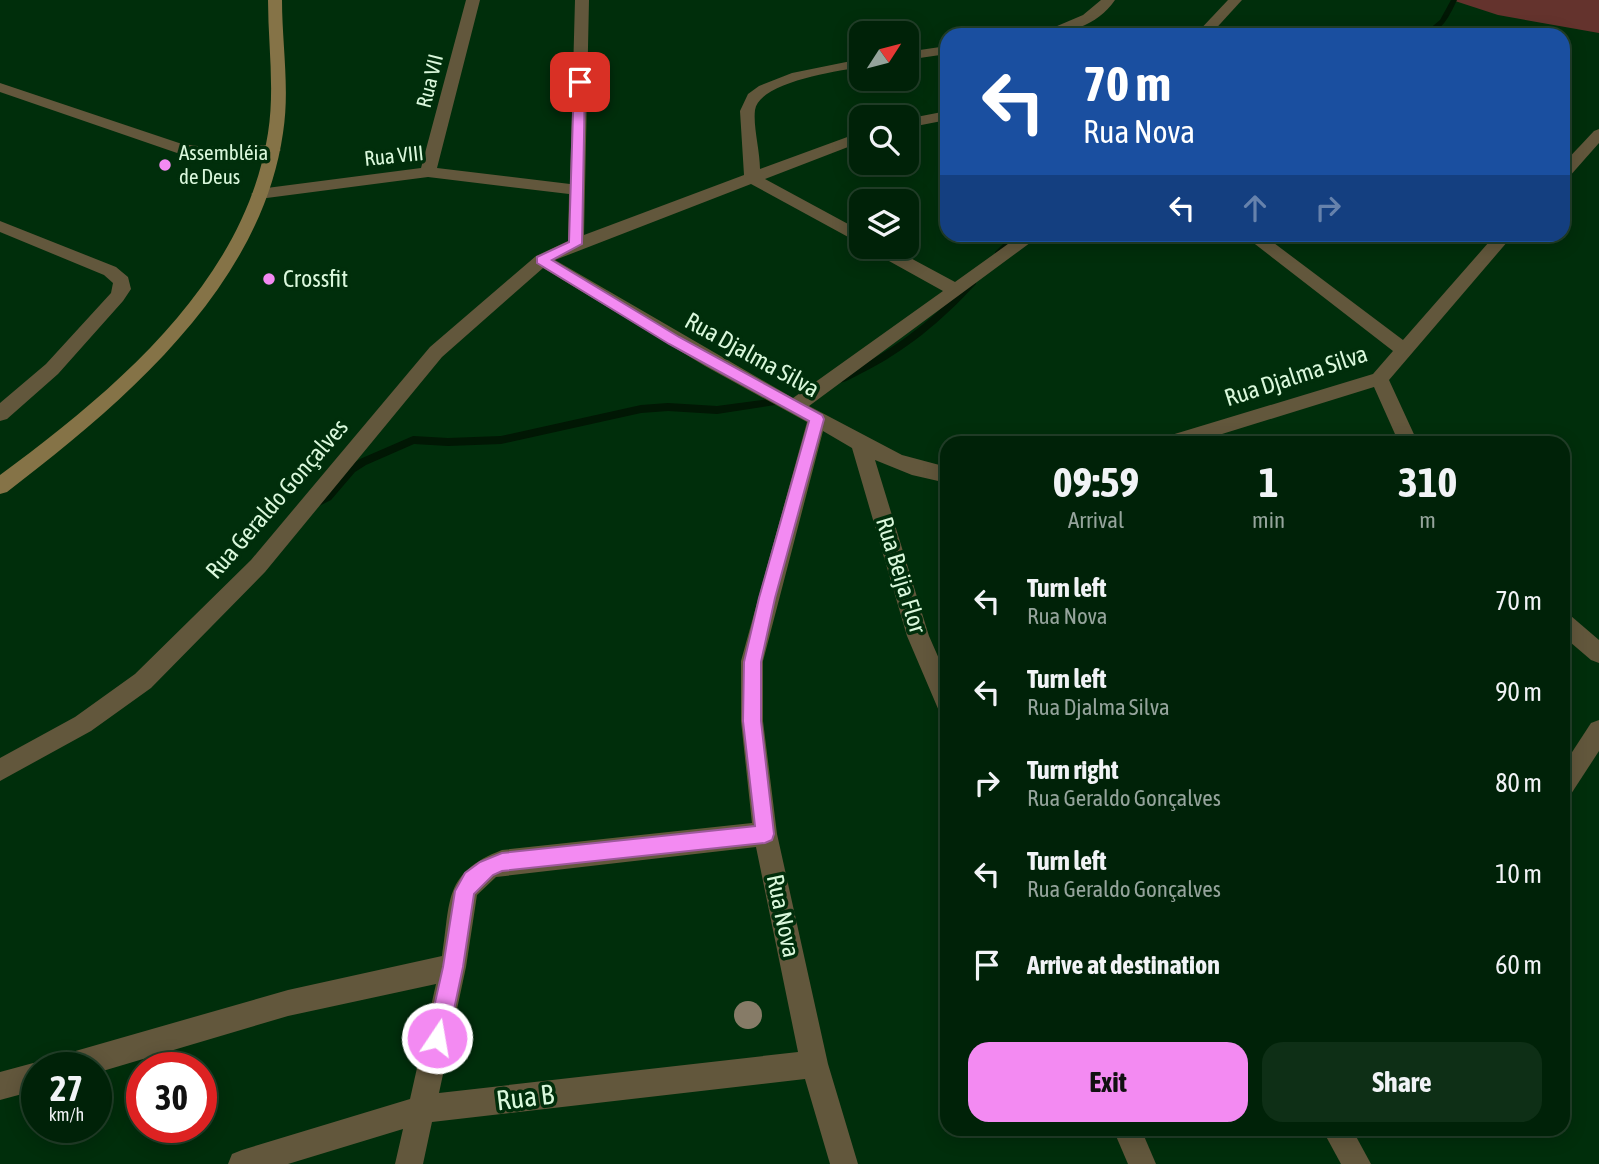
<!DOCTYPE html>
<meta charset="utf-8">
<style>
body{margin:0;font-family:"Asap Condensed",sans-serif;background:#0e2f16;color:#f1f3f6;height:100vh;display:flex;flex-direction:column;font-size:26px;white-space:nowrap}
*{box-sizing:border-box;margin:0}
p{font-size:23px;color:#95a49c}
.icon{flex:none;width:38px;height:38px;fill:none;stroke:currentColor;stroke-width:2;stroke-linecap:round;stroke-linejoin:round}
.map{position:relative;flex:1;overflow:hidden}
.sheet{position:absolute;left:940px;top:436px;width:630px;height:700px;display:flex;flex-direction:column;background:#002208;border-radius:21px;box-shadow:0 4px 18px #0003,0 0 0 2px #223f29}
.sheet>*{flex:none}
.hud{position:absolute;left:940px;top:28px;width:630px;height:214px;border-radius:21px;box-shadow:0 4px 18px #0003,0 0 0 2px #223f29;background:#1a4fa0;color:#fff;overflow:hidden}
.needle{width:46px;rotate:54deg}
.fabs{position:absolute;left:849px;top:21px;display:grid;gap:14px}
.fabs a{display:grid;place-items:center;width:70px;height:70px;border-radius:14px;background:#002208;box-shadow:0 4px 18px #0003,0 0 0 2px #223f29;font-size:35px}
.speed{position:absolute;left:21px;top:1052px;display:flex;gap:14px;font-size:35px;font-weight:700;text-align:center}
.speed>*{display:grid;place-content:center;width:91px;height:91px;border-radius:50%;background:#002208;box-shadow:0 4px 18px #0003,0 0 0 2px #223f29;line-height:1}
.speed small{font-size:18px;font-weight:400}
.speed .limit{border:10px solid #d22;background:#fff;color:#111}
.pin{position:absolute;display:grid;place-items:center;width:60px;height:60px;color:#fff;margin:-30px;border-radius:14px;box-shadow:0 4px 10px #0006}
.me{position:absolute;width:77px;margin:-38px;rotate:12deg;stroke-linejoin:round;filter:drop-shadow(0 0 5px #0008)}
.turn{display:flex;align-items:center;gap:24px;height:147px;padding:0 28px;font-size:32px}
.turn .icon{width:91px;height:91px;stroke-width:2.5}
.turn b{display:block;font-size:49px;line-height:60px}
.lanes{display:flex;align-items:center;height:66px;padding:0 28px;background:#0003;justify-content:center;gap:35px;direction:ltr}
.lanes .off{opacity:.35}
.eta{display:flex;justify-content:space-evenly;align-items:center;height:119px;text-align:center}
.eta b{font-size:42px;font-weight:700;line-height:49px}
.cta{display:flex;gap:14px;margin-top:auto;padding:14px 28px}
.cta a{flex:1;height:80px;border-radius:21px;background:#f38af2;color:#111;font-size:28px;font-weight:700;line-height:80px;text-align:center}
.cta a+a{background:#0e2f16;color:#f1f3f6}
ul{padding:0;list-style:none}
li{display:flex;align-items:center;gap:21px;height:91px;padding:0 28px}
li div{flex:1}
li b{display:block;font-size:26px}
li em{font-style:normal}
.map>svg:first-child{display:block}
</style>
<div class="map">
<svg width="1599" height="1164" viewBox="0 0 1599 1164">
<rect width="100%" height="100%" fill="#002e0b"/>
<path fill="#64332d" d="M1452,0H1599V33L1498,15Z"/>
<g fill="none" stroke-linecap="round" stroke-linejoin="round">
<g fill="#011704" fill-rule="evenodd">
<path d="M1451,0H1457C1450,15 1441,35 1422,35L1440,20Z"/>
<path d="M1013,234H1022L1001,256H995V252Z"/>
<path d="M973,279L976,280V284C942,321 905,352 860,374C852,378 843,384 835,383L833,381L835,379C892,351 926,326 970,280Z"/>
<path d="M785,397L788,399L790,401L788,403L717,414L668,411L641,413L501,444L448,446L414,444L366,465L355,472L331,500L315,508L310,504L311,501L323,494L349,466L360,459L413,436L448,438L501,436L641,405L668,403L717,406Z"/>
</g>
<g fill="#62573c" fill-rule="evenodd">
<path d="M466,0H480L437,168L570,184L575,0H589L584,235L744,175L740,111L748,94L759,86L792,73L861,59V67C838,71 759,82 755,110C753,127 760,150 760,169L861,132V142L765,179L861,231V244L751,184L555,260L793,398L943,291L871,251L869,247H890L955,282L1022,234H1042L809,406L902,455L947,467V483L912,475L875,460L929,636L947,677V714L939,711L907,636L852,448L823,431L763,661V721L777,834L828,1064L858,1164H830L805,1079L432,1122L423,1164H395L403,1129L288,1164H228L232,1154L242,1150L410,1099L436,984L288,1016L96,1073V1068H52L55,1058L65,1054L288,990L442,956C451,900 443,873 502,850L752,823L741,721V661L807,422L705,366L543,268L442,357L265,572L151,688L91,731L0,781V758L75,717L135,674L251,560L430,347L536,256L568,241L569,194L428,177L259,199L251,194L259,189L421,168ZM756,847L798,1052L439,1093L466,967L477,895L496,877Z"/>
<path d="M1101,0H1115C1097,26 1066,35 1036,35L1083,15Z"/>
<path d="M1228,0H1242L1210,35H1195Z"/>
<path d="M947,46V54L906,60V52Z"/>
<path d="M0,83L182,144L205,147L273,145L281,150L273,155L205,157L180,154L0,92Z"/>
<path d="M947,111V120L906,128V119Z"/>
<path d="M1599,129V143L1569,177L1563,178V164L1594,131Z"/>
<path d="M0,221L116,267L128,277L131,289L123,301L58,374L7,419L0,421V403L46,364L111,293L113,283L104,275L0,232Z"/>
<path d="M1242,234H1262L1403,340L1496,234H1514L1389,380L1418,443H1399L1374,387L1193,443H1159L1161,438L1168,436L1373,374L1393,351Z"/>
<path d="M1563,614L1571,616L1599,640V663L1591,660L1563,636Z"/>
<path d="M1599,720V751L1571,794L1563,797V766L1591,723Z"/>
<path d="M37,1062L47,1068H37V1090L0,1100V1072Z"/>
<path d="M1113,1129H1141L1156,1164H1128Z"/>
<path d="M1322,1129H1352L1371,1164H1341Z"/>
</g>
<path fill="#857347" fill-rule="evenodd" d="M268,0H282C282,44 290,89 283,133C261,287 123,403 7,492L0,494V475C114,391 245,282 268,133C275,89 268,44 268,0Z"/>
</g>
<circle fill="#867b67" cx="748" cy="1015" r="14"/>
<path fill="#f38af2" stroke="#9e5a9d" stroke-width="2" d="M580,78L585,82L582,244L552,260L679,337L822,415L824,419L775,598L761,662V721L774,834L772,840L765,843L502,871L493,875L474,894L463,967L448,1038L445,1045L437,1048L430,1045L427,1038L443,967L455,891L465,873L480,862L502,853L755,826L743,721L744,662L759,598L809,421L669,344L537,263V257L569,242L574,82Z"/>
<g fill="#f38af2" stroke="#002e0b" stroke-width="2.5">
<circle cx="165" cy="165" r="7"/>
<circle cx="269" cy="279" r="7"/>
</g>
<g text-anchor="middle" stroke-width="7" stroke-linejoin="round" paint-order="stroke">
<g font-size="21" fill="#daf8dc" stroke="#002e0b">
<text transform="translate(430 81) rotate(-76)" y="7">Rua VII</text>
<text transform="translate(394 156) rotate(-6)" y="7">Rua VIII</text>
</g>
<g font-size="21" fill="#daf8dc" stroke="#002e0b" text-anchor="start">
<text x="179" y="160">Assembléia<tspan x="179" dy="24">de Deus</tspan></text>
</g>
<g font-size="24" fill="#daf8dc" stroke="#002e0b" text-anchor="start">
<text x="283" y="287">Crossfit</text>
</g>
<g font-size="24" fill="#daf8dc" stroke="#002e0b">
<text transform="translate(752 355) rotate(29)" y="8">Rua Djalma Silva</text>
<text transform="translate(1296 376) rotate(-18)" y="8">Rua Djalma Silva</text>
<text transform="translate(277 499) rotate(-49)" y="8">Rua Geraldo Gonçalves</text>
<text transform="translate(901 575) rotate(73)" y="8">Rua Beija Flor</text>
<text transform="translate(783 916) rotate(78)" y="8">Rua Nova</text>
</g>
<g font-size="28" fill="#daf8dc" stroke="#002e0b">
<text transform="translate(525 1097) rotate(-7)" y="10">Rua B</text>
</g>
</g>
</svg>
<div class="fabs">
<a><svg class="needle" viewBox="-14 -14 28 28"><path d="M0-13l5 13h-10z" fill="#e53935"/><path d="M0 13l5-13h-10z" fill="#95a49c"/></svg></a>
<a><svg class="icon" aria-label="search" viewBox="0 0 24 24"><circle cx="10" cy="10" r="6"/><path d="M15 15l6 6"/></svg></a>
<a><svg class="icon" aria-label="layers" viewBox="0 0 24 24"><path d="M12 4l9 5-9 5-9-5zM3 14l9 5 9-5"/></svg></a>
</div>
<div class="speed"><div>27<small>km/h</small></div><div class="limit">30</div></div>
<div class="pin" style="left:580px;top:82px;background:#d93025"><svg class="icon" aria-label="arrive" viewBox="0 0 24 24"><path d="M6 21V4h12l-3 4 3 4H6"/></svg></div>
<svg class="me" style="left:437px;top:1038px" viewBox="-20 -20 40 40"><circle r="17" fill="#f38af2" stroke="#fff" stroke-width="3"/><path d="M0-11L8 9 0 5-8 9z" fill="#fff"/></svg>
<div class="hud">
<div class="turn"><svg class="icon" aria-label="left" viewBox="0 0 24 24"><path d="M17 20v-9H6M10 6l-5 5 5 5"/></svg><div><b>70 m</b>Rua Nova</div></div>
<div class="lanes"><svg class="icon" aria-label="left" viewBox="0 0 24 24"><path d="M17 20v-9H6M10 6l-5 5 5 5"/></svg><svg class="icon off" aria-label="ahead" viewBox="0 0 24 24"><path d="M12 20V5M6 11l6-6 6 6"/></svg><svg class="icon off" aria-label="right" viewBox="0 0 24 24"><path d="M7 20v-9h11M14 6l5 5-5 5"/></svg></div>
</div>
<section class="sheet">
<div class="eta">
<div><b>09:59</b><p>Arrival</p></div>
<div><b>1</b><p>min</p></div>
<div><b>310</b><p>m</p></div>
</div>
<ul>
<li><svg class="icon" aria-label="left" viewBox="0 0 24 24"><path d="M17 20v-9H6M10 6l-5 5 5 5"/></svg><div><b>Turn left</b><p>Rua Nova</p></div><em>70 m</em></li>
<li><svg class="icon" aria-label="left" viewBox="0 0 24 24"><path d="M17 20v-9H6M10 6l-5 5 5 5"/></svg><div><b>Turn left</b><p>Rua Djalma Silva</p></div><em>90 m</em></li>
<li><svg class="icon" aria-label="right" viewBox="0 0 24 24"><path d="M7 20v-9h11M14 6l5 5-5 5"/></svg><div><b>Turn right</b><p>Rua Geraldo Gonçalves</p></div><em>80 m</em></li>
<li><svg class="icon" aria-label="left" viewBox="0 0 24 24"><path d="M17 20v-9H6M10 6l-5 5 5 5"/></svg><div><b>Turn left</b><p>Rua Geraldo Gonçalves</p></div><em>10 m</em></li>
<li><svg class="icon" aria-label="arrive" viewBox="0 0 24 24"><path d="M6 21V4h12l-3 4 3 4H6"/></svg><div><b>Arrive at destination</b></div><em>60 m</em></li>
</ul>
<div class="cta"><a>Exit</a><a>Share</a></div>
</section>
</div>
